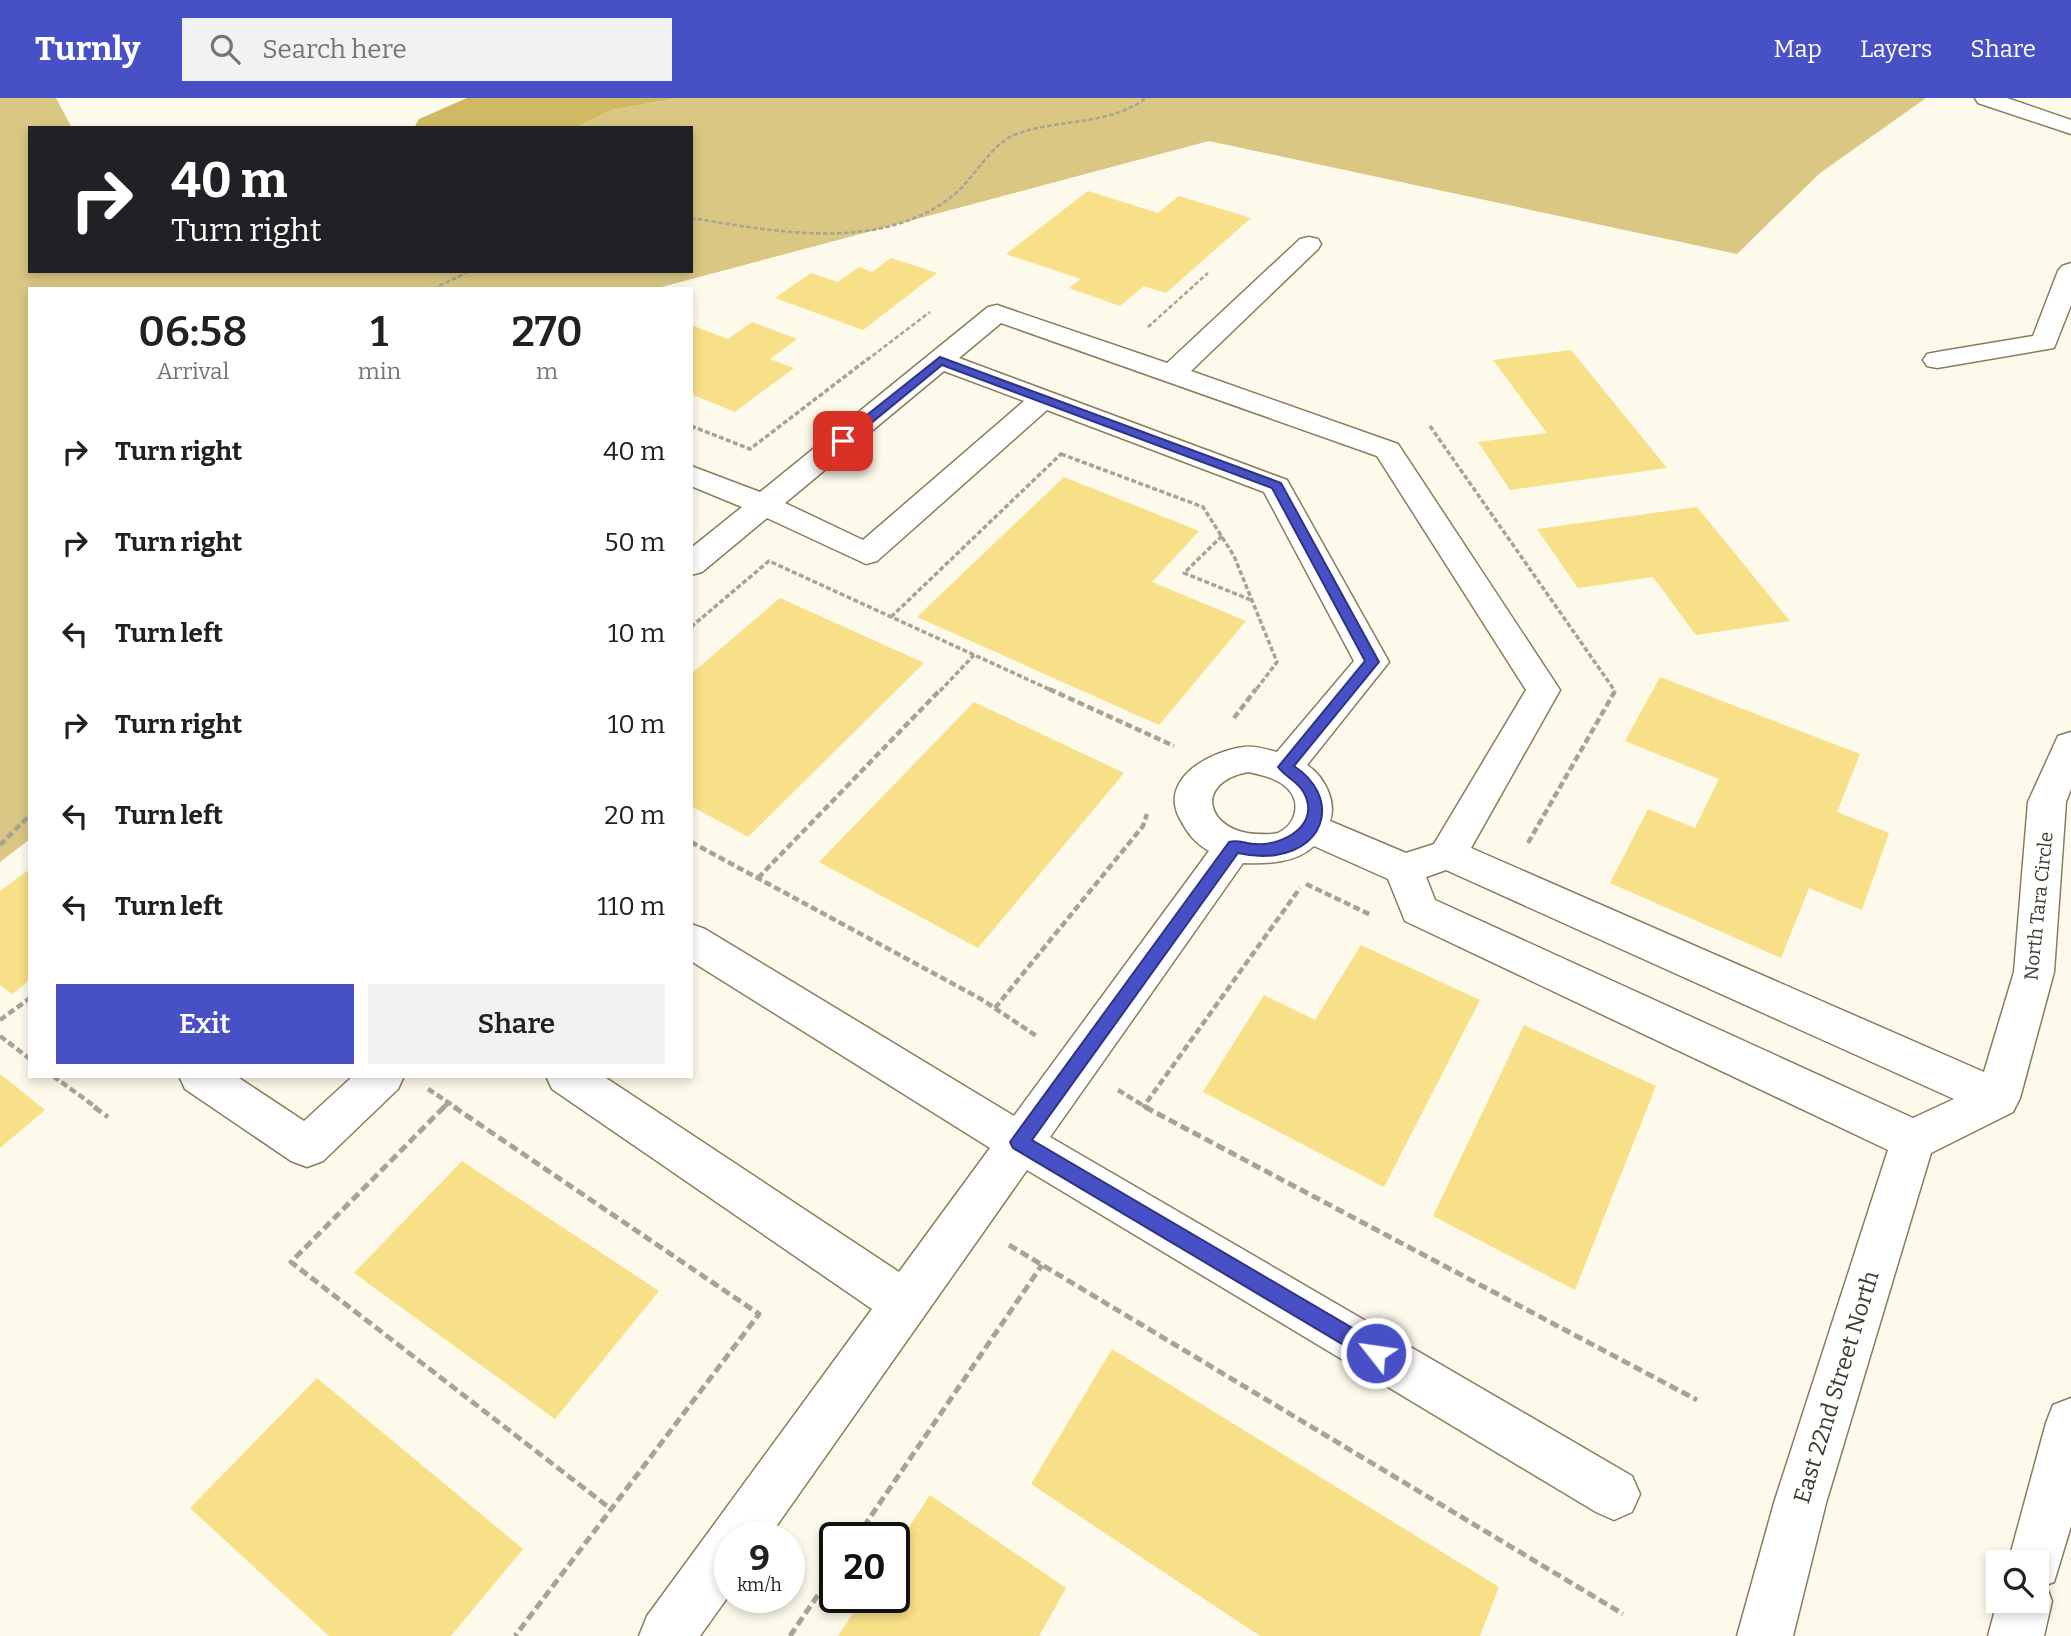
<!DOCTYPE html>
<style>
body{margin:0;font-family:Bitter,serif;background:#f2f2f2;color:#202124;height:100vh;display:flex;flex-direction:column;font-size:26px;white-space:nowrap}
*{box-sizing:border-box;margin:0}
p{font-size:23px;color:#757577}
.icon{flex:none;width:38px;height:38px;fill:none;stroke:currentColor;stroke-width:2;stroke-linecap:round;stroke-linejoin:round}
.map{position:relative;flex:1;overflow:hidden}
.sheet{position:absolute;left:28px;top:189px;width:665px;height:791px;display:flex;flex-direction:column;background:#fff;border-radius:0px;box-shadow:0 4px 10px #0003}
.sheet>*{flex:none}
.hud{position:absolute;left:28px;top:28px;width:665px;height:147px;border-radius:0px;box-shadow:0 4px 10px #0003;background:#202124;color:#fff;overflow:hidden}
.controls{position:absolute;left:1986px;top:1452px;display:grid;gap:14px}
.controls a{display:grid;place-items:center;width:63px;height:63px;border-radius:0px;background:#fff;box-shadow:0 4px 10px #0003;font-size:35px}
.speed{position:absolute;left:714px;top:1424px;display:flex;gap:14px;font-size:35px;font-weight:700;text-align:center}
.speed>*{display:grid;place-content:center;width:91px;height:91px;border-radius:50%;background:#fff;box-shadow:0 4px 10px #0003;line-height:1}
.speed small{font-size:18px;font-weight:400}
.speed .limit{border:4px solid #111;border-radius:10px;background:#fff;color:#111}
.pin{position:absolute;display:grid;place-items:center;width:60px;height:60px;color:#fff;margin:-30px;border-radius:14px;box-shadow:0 4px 10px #0006}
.me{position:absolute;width:77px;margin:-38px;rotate:300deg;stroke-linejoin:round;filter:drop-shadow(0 0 5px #0008)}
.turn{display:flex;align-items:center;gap:24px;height:147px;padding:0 28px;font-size:32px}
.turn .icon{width:91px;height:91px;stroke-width:2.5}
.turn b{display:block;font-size:49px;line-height:60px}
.eta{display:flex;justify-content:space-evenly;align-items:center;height:119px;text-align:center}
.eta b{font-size:42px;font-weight:600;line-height:49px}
.primary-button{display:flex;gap:14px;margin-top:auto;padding:14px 28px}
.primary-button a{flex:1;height:80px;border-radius:0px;background:#4850c5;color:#fff;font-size:28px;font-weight:600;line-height:80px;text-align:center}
.primary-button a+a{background:#f2f2f2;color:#202124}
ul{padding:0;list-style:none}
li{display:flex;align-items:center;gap:21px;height:91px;padding:0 28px}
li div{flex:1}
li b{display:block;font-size:26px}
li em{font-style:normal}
header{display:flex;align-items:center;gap:42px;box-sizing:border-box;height:98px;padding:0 35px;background:#4850c5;color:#fff}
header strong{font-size:33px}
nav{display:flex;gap:38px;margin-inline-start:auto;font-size:24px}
.search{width:490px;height:63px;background:#f2f2f2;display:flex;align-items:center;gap:18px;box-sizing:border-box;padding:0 24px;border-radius:0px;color:#757577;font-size:26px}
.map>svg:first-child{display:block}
</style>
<header>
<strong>Turnly</strong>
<div class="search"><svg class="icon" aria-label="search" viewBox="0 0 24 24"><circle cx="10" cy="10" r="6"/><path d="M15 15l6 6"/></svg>Search here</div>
<nav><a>Map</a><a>Layers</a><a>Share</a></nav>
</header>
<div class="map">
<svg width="2071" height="1538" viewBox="0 0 2071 1538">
<rect width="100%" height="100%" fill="#fdf9eb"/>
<path fill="#d9c783" d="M0,0H56L72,30H30V173H691V30H575L611,12L678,0H1926L1820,75L1737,156L1209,43L654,191H30V741L0,764Z"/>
<path fill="#d0b962" d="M467,0H678L611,12L575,30H414L419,21Z"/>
<g fill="#f8e088">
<path d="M1088,93L1158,115L1179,98L1251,120L1166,195L1144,188L1120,208L1069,190L1081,181L1006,156Z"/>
<path d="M891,160L937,175L863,232L775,200L811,175L838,184L859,169L872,174Z"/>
<path d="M752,224L797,241L770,261L794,270L735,314L691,296V227L728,241Z"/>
<path d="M1571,252L1667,370L1510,392L1478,344L1547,335L1493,262Z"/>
<path d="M1064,379L1199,433L1152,484L1246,523L1159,627L917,519Z"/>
<path d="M1697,409L1790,523L1696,537L1653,479L1578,490L1537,431Z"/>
<path d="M780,500L924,565L748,739L691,708V576Z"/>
<path d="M1660,579L1860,656L1837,714L1889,735L1862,812L1809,790L1781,860L1610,785L1648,711L1695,730L1719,681L1625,643Z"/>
<path d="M974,604L1124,675L978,850L819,764Z"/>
<path d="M30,771V882L12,896L0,887V793Z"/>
<path d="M1361,847L1480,902L1384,1089L1203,994L1264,897L1315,922Z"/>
<path d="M1524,927L1656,988L1575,1192L1433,1118Z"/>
<path d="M0,976L45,1012L0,1050Z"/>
<path d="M462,1063L659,1193L555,1321L354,1175Z"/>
<path d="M1112,1251L1499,1489L1480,1538H1260L1031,1386Z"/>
<path d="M317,1280L523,1451L451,1538H329L190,1410Z"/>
<path d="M930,1397L1066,1490L1039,1538H838L863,1500H894V1452Z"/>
</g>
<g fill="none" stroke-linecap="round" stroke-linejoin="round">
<g stroke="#877e5d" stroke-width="3">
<g id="minor">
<path d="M1975,0H2007L2071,22V36L1978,5Z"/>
<path d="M1309,139L1318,141L1321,146L1318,151L1191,273L1398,346L1560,592L1471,750L1984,974L2014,874L2028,704L2058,638L2071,634V691L2066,704L2054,874L2020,1000L2013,1014L1931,1055L1826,1405L1793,1538H1737L1774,1405L1888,1052L1405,823L1388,781L1314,748C1296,765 1267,766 1243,765L1050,1039L1632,1378L1640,1396L1632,1414L1614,1422L1596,1414L1027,1072L768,1440H730V1496L700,1538H639L647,1518L872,1211L552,991L546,978H603L899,1174L990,1050L691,863V826L705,831L1014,1018L1209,753C1195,745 1188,736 1180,721C1158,681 1210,653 1244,649C1255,647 1267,652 1277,654L1354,563L1264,394L1047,312L877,463L866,466L767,420L702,474L691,477V450L742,409L691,388V368L760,394L988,209L997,207L1167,265L1300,141ZM1001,225L1377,358L1526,592L1434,746L1406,755L1330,723C1337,703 1324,678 1307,667L1389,564L1287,382L959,260ZM944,273L1024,303L863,442L785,405ZM1248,674C1262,677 1277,680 1287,690C1302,704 1296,727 1278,735C1272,737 1264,736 1257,736C1207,734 1192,685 1248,674ZM1446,772L1954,1001L1913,1020L1435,802L1426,779Z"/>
<path d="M2071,165V207L2054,250L1937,270L1927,268L1923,262L1927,256L1937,254L2033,238L2058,173L2062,168Z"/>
<path d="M179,978H236L304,1023L353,978H404L398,991L323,1063L307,1069L291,1063L185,991Z"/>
<path d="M2071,1300V1428L2054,1484L2046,1487L2052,1503L2044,1538H1988L1998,1501V1503H2037V1465H2008L2046,1325L2053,1307Z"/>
</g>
</g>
<g stroke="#a7a395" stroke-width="2.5" stroke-dasharray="4.5 2.5" stroke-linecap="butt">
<path d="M691,120C774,133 876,155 950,100C972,84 990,47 1014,37C1057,20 1107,29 1146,0"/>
<path d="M433,191L470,173"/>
<path d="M1148,229L1208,175"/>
<path d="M867,262L930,214"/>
</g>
<g stroke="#a7a395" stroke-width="3.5" stroke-dasharray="5 2.5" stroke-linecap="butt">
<path d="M691,328L750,351L869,260"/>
<path d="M1430,328L1615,593"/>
<path d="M1061,356L1203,409L1234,458L1277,564L1255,593"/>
<path d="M1222,438L1184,475L1251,502"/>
<path d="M891,519L1062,355"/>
<path d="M691,529L769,463L1053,593"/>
<path d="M940,593L974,557"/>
</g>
<g stroke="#a7a395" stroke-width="4.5" stroke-dasharray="7 3.5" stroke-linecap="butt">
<path d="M1049,591L1174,648"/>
<path d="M1234,620L1256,591"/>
<path d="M691,744L981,901L1038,939"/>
<path d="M1528,745L1615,593L1613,591"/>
<path d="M0,747L30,717"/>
<path d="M758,780L941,591"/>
<path d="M1306,786L1371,817"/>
<path d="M995,910L1143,728L1147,716"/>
<path d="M0,922L30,900"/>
<path d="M0,938L30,961"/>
<path d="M53,978L97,1010"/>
<path d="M428,991L457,1010"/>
<path d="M1118,992L1144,1008"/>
<path d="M443,1010L448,1005"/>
<path d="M1149,1010L1144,1008L1300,790"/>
</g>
<g stroke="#a7a395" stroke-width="5" stroke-dasharray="9 4.5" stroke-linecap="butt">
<path d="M94,1009L108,1019"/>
<path d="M444,1009L291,1164L611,1411"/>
<path d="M454,1009L759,1216L515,1538"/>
<path d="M1145,1009L1697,1302"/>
<path d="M1009,1147L1623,1516"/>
<path d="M856,1440L1042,1167"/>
<path d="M790,1538L835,1472"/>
</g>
<use href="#minor" fill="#fff" fill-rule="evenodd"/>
</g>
<path fill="#4850c5" stroke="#2f3480" stroke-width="2" d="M940,259L1281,385L1379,564L1294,668C1338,697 1329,749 1276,757C1263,759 1251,758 1238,755L1032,1042L1383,1248L1386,1255L1383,1262L1376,1265L1369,1262L1013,1050L1010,1044L1229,744C1238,741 1246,746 1255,746C1283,748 1321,727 1304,695C1298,683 1285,679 1278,669L1365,563L1272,390L942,267L847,345H838V340Z"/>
<g text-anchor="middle" stroke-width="6" stroke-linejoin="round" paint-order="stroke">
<g font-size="19" fill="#3d392b" stroke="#fff">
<text transform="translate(2038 808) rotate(-84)" y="7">North Tara Circle</text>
</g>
<g font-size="23" fill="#3d392b" stroke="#fff">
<text transform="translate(1836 1289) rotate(-73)" y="8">East 22nd Street North</text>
</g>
</g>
</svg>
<div class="controls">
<a><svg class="icon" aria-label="search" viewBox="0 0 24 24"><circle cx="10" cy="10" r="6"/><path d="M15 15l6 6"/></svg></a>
</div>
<div class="speed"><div>9<small>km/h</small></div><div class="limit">20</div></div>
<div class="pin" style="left:843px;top:343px;background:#d93025"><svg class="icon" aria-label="arrive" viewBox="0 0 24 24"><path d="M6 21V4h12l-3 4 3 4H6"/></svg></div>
<svg class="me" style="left:1376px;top:1255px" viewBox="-20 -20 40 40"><circle r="17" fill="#4850c5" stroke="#fff" stroke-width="3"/><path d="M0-11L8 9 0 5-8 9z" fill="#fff"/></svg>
<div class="hud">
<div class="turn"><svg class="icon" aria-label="right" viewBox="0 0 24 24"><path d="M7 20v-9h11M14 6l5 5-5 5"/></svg><div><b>40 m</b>Turn right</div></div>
</div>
<section class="sheet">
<div class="eta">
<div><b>06:58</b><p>Arrival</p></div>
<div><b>1</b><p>min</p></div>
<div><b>270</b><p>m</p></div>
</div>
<ul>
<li><svg class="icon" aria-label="right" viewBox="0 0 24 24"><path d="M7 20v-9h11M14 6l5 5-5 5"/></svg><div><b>Turn right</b></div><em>40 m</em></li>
<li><svg class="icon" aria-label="right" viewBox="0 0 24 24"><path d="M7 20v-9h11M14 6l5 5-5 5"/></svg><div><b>Turn right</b></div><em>50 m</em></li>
<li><svg class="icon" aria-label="left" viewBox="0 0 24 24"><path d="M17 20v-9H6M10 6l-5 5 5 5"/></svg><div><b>Turn left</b></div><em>10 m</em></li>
<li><svg class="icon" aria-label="right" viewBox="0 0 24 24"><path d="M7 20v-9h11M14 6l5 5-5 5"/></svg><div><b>Turn right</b></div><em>10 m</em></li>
<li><svg class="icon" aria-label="left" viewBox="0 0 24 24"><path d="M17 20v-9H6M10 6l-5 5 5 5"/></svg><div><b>Turn left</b></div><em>20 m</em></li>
<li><svg class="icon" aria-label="left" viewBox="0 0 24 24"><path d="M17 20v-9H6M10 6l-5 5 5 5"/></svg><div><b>Turn left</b></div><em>110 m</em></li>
</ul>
<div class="primary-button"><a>Exit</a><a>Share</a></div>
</section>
</div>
